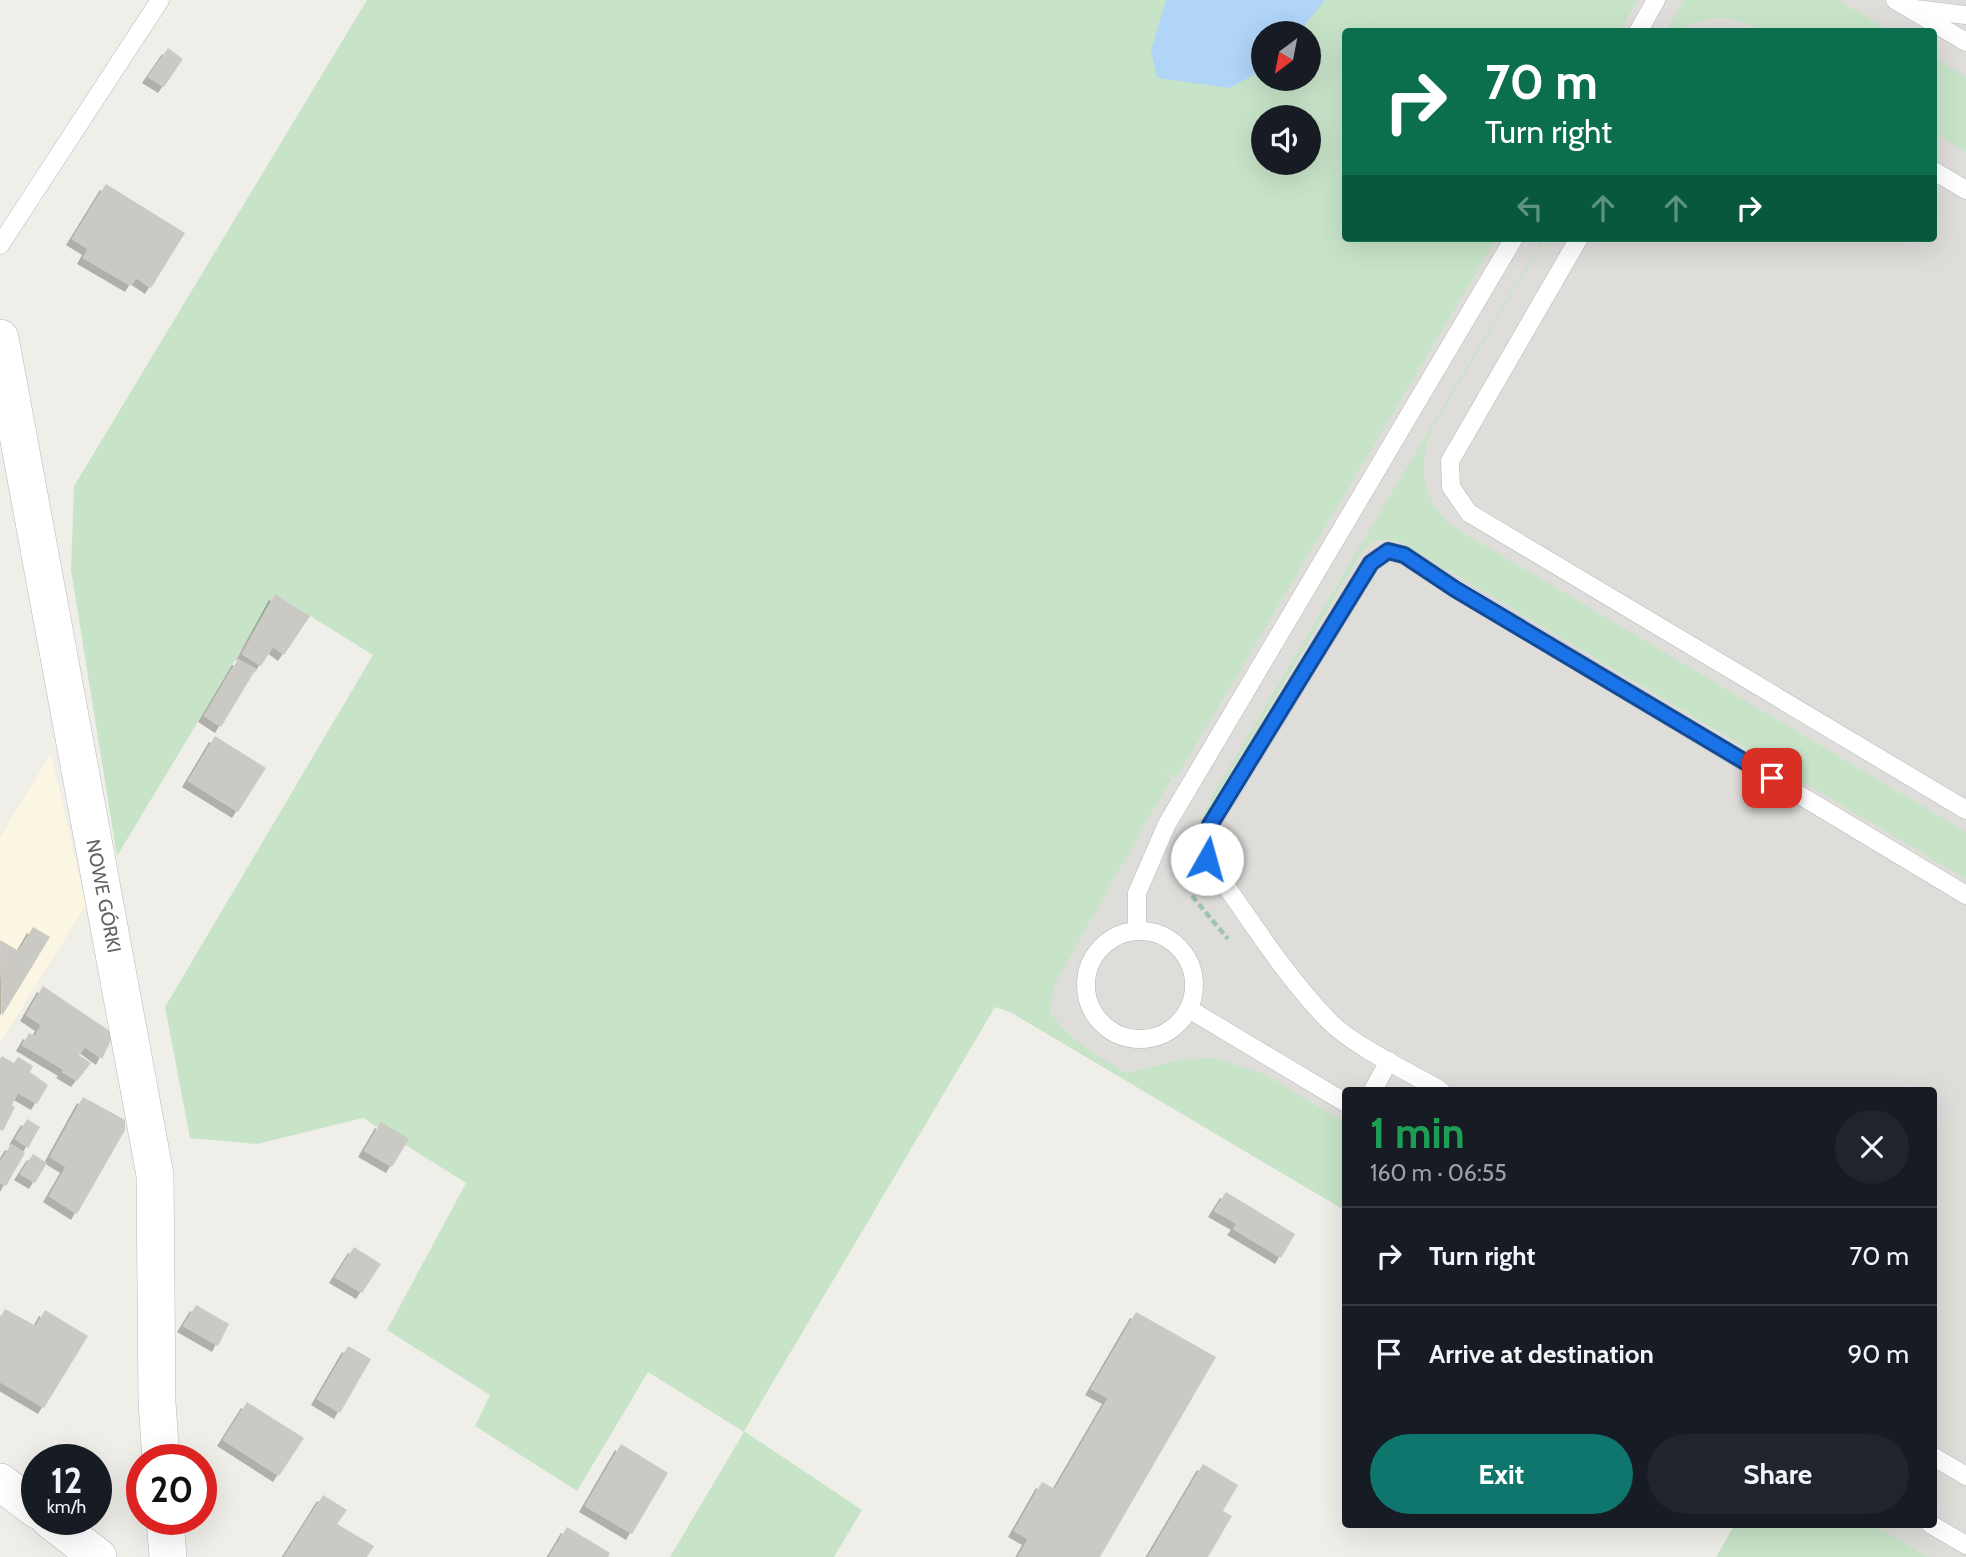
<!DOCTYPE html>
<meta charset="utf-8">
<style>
body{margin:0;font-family:Cabin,sans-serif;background:#20242c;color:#f1f3f6;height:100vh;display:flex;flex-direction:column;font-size:26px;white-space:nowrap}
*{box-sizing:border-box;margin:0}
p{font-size:23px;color:#9ea1a6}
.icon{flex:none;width:38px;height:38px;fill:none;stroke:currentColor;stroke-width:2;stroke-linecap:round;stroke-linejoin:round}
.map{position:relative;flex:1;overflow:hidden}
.details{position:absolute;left:1342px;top:1087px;width:595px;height:441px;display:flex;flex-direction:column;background:#171b24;border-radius:7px;box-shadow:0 7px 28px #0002}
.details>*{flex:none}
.hud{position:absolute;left:1342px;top:28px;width:595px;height:214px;border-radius:7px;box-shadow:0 7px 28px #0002;background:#0b6e4f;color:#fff;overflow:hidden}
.needle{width:46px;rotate:212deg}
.tools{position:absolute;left:1251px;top:21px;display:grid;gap:14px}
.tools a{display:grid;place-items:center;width:70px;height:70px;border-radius:50%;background:#171b24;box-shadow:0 7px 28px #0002;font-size:35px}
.speed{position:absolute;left:21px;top:1444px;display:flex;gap:14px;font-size:35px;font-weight:700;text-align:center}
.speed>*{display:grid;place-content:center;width:91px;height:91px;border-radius:50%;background:#171b24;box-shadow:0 7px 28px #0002;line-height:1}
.speed small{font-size:18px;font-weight:400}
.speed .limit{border:10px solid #d22;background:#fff;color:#111}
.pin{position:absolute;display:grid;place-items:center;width:60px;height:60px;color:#fff;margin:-30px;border-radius:14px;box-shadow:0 4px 10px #0006}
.me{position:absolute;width:77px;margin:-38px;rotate:7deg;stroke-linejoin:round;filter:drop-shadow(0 0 5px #0008)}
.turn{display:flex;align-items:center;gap:24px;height:147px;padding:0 28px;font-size:32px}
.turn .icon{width:91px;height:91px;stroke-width:2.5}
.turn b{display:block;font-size:49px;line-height:60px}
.lanes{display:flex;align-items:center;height:66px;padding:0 28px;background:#0003;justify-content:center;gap:35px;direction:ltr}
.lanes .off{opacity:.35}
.round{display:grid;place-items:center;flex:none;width:74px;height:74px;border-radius:37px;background:#20242c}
.head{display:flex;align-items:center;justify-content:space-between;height:119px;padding:0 28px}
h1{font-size:42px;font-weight:700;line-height:52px;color:#1e9e55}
.primary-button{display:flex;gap:14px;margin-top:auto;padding:14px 28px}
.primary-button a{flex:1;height:80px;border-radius:42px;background:#0f766e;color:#fff;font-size:28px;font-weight:700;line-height:80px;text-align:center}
.primary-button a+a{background:#20242c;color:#f1f3f6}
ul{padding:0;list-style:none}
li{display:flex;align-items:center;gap:21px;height:98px;padding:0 28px;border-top:2px solid #363941}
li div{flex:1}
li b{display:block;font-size:26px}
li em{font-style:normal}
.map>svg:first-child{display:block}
</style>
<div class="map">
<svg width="1966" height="1557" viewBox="0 0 1966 1557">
<defs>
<filter id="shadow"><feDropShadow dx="-6" dy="6" stdDeviation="0" flood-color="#0004"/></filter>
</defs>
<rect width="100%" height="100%" fill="#f0eee8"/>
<path fill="#fbf6e1" d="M51,753L86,905L0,1043V837Z"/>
<path fill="#dfddda" d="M1613,0H1966V1557H1928L1873,1524H1934V1090H1346V1211L1012,1013L1471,238H1934V32L1594,31Z"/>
<g fill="#c7e4c9" fill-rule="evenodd">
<path d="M367,0H1638L1619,31L1346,32V238H1497L1176,778L1162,771L1171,779L1054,985L1050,1012C1070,1040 1096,1056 1127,1073L1180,1060L1214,1058L1264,1074L1346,1123V1211L1012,1013L995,1007L744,1431L862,1510L834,1557H670L744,1432L648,1372L577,1491L475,1426L490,1395L387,1330L466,1183L363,1118L257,1144L190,1138L165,1007L373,655L275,594L117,856L71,570L74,486ZM1264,33H1309V79H1264ZM1264,117H1309V163H1264Z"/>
<path d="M1684,0H1838L1890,31H1764C1741,18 1718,14 1693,23C1682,27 1677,32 1666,31Z"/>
<path d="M1934,58L1966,77V152L1934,133Z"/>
<path d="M1543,238H1545L1432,429C1417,464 1422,500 1452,526L1966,832V879L1402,543C1385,537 1373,538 1361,553L1189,842L1215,791Z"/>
<path d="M1735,1524H1873L1928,1557H1716Z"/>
</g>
<path fill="#b0d5f7" d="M1166,0H1325L1298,33H1264L1263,70L1229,88L1157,78L1151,51Z"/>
<g fill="#cbc9c4" filter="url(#shadow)">
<path d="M168,48L183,59L164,87L148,77Z"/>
<path d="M106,184L185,233L151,288L136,278L131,286L83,258L88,249L72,239Z"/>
<path d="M275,594L310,616L284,655L273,647L261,666L242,654Z"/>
<path d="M238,659L256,669L221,727L204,716Z"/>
<path d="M215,736L266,768L238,812L188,781Z"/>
<path d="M33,927L50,937L2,1016L0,940L19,951Z"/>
<path d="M43,986L114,1034L102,1059L85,1047L79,1055L91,1063L77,1081L62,1072L64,1070L22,1045L29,1033L35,1036L41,1025L26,1015Z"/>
<path d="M2,1056L14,1063L18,1057L33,1066L30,1072L48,1085L37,1104L18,1093L12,1105L15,1107L3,1131L0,1129V1059Z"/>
<path d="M83,1097L125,1120V1130L77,1214L49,1196L66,1167L50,1157Z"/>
<path d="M27,1119L40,1127L28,1148L15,1139Z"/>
<path d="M381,1122L409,1139L392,1167L364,1151Z"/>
<path d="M11,1144L25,1153L6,1186L0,1183V1162Z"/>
<path d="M33,1154L47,1163L35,1183L20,1174Z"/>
<path d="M1226,1192L1295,1234L1281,1258L1233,1229L1237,1224L1214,1211Z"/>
<path d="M354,1247L381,1264L362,1293L335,1277Z"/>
<path d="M196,1305L229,1324L218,1346L183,1326Z"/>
<path d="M5,1309L36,1326L45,1310L88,1336L44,1408L0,1382V1318Z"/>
<path d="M1136,1312L1216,1357L1100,1557H1018L1028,1539L1014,1531L1042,1482L1055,1489L1108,1398L1091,1389Z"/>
<path d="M348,1346L371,1359L340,1413L317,1399Z"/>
<path d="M247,1402L304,1438L279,1476L223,1440Z"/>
<path d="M621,1444L668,1473L632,1534L585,1506Z"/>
<path d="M1203,1464L1238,1485L1223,1511L1232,1516L1208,1557H1148Z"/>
<path d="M323,1495L347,1510L337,1524L374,1546L367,1557H284Z"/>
<path d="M567,1527L610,1553L608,1557H549Z"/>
</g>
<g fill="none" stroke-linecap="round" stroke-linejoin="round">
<g stroke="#b5b7bb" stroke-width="19">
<g id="service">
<path d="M1895,0L1966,42"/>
<path d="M1915,9L1966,15"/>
<path d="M1638,32L1656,0"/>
<path d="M1934,171L1966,190"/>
<path d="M1579,238L1450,461L1451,487L1469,513L1966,810"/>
<path d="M0,245L160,0"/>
<path d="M1137,930V893L1167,824L1514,238"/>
<circle cx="1140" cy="985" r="54"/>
<path d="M1189,1009L1346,1103"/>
<path d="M1373,1090L1389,1061"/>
<path d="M1440,1090C1409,1072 1354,1046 1330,1022C1283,974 1246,913 1207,859V842L1210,826L1371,563L1388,551L1404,555L1455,588L1966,895"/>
<path d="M1934,1457L1966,1476"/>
<path d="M1930,1524L1966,1545"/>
</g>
</g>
<g stroke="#b5b7bb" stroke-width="38">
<g id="minor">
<path d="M0,338L155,1175L157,1402L161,1460"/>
<path d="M0,1482L37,1510"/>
<path d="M49,1519L98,1557"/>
<path d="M165,1519L168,1557"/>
</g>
</g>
<path stroke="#a0c5ad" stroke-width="4.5" stroke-dasharray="7 3.5" stroke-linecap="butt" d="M1192,896L1228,939"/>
<use href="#service" stroke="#fff" stroke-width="18"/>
<use href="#minor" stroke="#fff" stroke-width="37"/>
</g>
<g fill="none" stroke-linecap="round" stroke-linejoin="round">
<g stroke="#114b97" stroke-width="18">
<path id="route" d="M1207,859V842L1210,825L1371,563L1388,551L1404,555L1455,589L1772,778"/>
</g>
<use href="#route" stroke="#1a73e8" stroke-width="12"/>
</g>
<g text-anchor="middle" stroke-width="7" stroke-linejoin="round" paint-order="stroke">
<g font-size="19" fill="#5f6266" stroke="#fff">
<text transform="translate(104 896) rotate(79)" y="7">NOWE GÓRKI</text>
</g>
</g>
</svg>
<div class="tools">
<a><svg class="needle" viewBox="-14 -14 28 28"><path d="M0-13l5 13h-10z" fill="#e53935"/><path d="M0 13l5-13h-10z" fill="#9ea1a6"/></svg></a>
<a><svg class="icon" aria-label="sound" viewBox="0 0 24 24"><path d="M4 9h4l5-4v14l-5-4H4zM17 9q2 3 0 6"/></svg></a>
</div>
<div class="speed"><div>12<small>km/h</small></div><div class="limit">20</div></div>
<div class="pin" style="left:1772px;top:778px;background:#d93025"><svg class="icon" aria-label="arrive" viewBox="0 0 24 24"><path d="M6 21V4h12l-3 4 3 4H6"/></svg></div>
<svg class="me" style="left:1207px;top:859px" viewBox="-20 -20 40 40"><circle r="19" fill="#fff"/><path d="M0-13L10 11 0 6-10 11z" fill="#1a73e8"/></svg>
<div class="hud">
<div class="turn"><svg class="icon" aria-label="right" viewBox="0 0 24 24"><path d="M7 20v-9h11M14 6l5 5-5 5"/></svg><div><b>70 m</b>Turn right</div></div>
<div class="lanes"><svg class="icon off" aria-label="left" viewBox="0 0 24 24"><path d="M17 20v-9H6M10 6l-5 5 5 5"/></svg><svg class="icon off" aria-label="ahead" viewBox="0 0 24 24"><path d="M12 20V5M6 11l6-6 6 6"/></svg><svg class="icon off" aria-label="ahead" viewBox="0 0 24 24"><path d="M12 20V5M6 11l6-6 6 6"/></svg><svg class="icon" aria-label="right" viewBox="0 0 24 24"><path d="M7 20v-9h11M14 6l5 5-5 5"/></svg></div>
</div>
<section class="details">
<div class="head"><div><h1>1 min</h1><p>160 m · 06:55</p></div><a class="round"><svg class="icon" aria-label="close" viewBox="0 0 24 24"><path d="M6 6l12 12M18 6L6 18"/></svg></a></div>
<ul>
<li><svg class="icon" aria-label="right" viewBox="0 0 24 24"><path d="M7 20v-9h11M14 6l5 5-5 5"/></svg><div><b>Turn right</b></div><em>70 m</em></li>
<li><svg class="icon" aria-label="arrive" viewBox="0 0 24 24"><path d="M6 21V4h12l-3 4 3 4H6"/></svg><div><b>Arrive at destination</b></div><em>90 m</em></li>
</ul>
<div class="primary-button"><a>Exit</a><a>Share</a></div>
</section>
</div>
